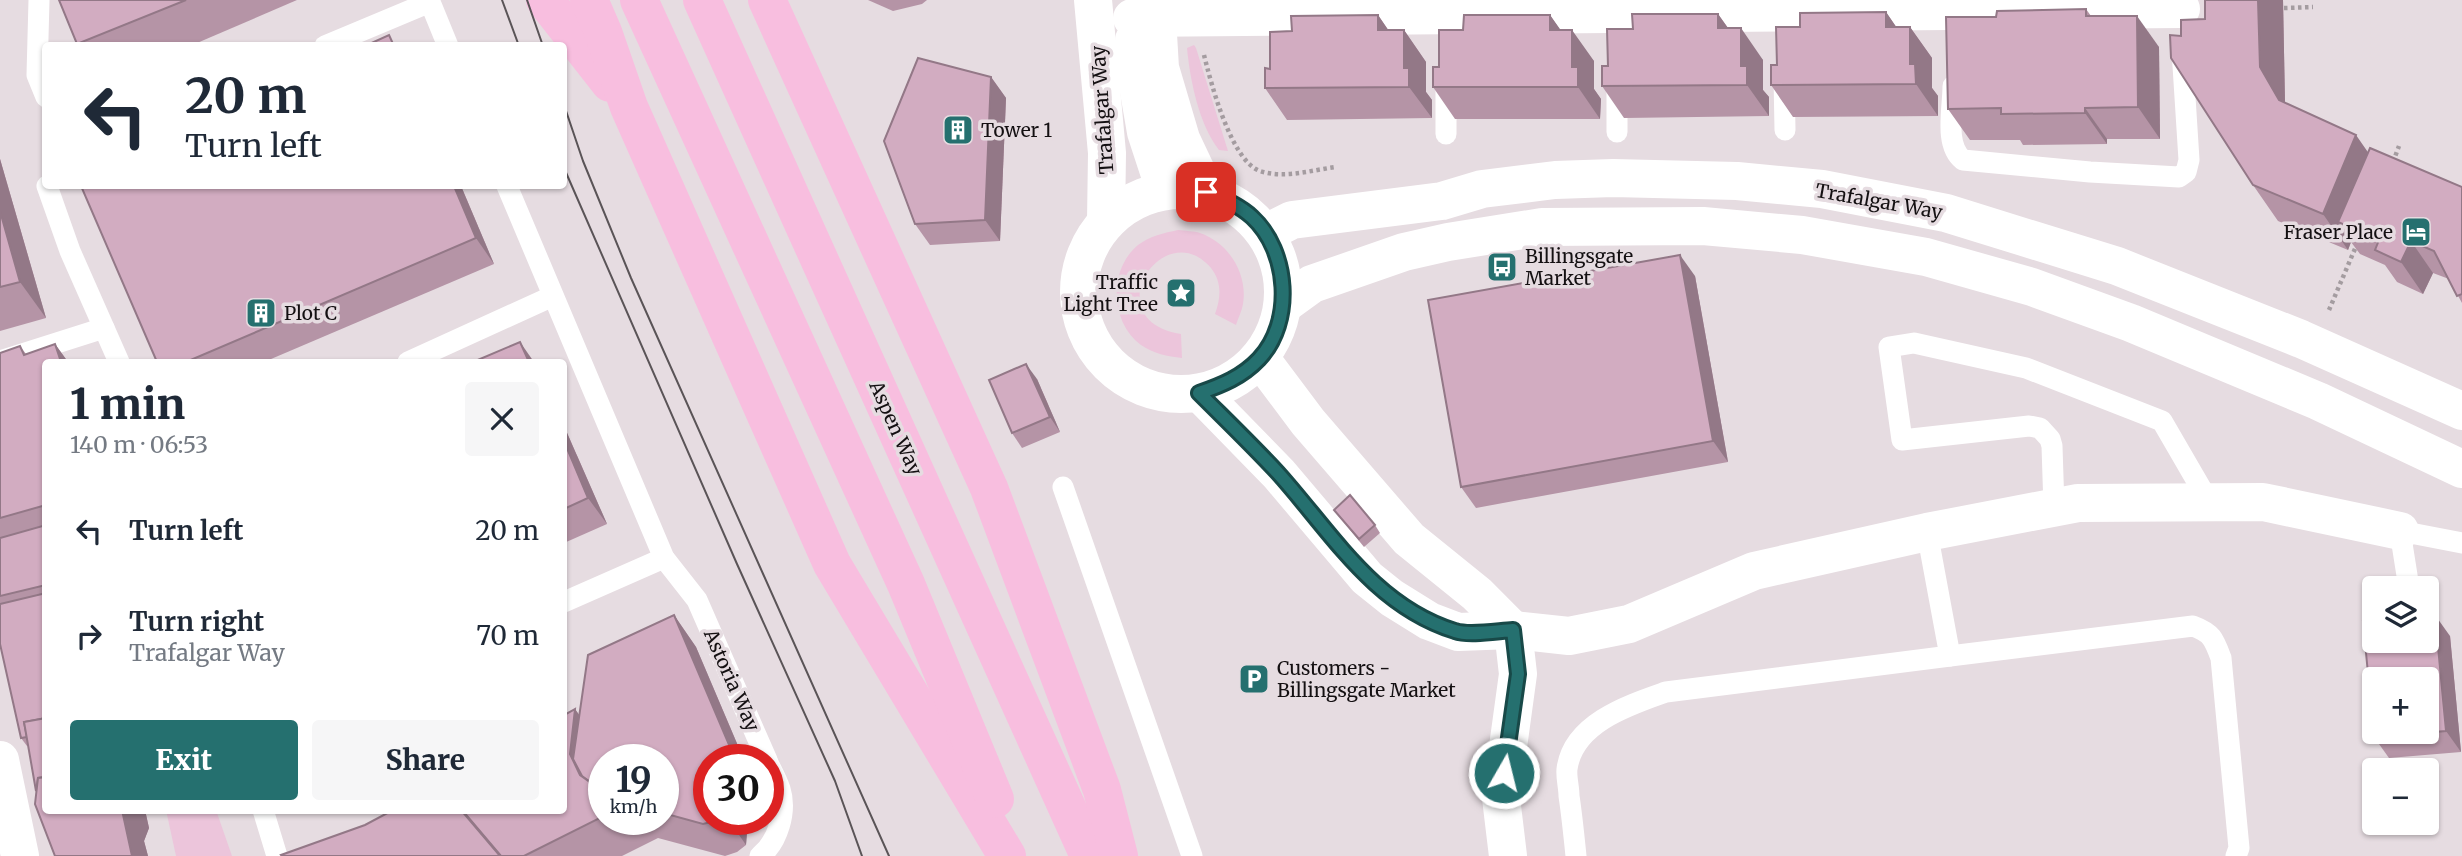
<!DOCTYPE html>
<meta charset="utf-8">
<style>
body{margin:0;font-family:Merriweather,serif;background:#f6f6f7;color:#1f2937;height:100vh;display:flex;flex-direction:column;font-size:26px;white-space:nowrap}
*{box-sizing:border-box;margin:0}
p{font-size:23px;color:#747a83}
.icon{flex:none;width:38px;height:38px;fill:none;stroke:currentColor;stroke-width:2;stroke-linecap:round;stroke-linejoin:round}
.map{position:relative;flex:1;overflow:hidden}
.panel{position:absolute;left:42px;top:359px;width:525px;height:455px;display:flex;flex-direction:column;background:#fff;border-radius:7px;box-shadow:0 2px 5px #0004}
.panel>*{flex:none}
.hud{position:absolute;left:42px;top:42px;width:525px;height:147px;border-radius:7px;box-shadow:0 2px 5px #0004;background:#fff;color:#1f2937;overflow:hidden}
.fabs{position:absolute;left:2362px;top:576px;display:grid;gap:14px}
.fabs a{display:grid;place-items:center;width:77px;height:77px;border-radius:7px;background:#fff;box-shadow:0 2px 5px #0004;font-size:35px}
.speed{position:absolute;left:588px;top:744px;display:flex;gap:14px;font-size:35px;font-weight:700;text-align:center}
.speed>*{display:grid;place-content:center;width:91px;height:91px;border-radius:50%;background:#fff;box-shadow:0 2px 5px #0004;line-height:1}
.speed small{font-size:18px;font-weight:400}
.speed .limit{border:10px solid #d22;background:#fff;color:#111}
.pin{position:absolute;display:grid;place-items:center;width:60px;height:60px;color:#fff;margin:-30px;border-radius:14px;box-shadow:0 4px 10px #0006}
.me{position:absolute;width:77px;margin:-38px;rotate:8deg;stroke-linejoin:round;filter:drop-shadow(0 0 5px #0008)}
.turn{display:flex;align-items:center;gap:24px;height:147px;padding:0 28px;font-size:32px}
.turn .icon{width:91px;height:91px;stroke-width:2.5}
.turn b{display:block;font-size:49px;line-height:60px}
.round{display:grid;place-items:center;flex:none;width:74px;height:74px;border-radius:7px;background:#f6f6f7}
.summary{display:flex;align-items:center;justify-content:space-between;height:119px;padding:0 28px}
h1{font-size:42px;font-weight:800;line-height:52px}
.cta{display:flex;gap:14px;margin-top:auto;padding:14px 28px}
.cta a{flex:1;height:80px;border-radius:7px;background:#25706f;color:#fff;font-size:28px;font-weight:800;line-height:80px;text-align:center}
.cta a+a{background:#f6f6f7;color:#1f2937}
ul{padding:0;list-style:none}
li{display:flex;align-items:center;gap:21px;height:105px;padding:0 28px}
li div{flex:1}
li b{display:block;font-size:26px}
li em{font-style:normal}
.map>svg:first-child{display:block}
</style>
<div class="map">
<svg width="2462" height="856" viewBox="0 0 2462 856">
<rect width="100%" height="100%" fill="#e6dce1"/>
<g fill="#ecc5db">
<path d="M1194,45L1196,48L1228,151L1219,150C1199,125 1190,80 1187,48Z"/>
<path d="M1178,230C1185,231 1194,231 1200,233C1229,243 1248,274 1243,304C1242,311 1238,318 1236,325L1215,314C1221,298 1222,282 1211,268C1164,213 1094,320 1181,334L1182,358C1167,356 1154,354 1141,345C1110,322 1108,270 1138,245C1150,236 1164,233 1178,230Z"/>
<path d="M166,810H216L232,856H176Z"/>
</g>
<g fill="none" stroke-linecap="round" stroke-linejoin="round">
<g stroke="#a49ca0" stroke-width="4.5" stroke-dasharray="3.5 3.5" stroke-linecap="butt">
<path d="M2284,8L2313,7"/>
<path d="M1204,55C1211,83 1231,161 1260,171C1284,179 1312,170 1336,167"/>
<path d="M2393,162L2399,146"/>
<path d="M2329,310L2357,244"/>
</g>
<g stroke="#fff" stroke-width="21">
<path d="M39,0L37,75L46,97"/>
<path d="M325,46L430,2L448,46"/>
<path d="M1784,77L1785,130"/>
<path d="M1617,81V132"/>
<path d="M1953,86C1953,109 1944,145 1963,160L2090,172L2179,177L2186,172L2189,160L2182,50"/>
<path d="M1446,134V80"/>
<path d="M47,186L70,251L119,362"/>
<path d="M507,186L664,558L697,600L767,760"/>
<path d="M0,361L104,328"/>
<path d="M408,362L553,296"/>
<path d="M1063,487L1192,856"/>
<path d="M2054,508L2052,446L2050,439L2040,428L2029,426L1902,440L1889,347L1914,343L2026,368L2162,421L2209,502"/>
<path d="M2409,588L2400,531L2462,543"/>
<path d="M564,602L664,558"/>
<path d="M1950,656L2193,626C2212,633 2214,639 2221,658L2239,848L2236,856"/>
<path d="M263,810L277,856"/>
<path d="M760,856C778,842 787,811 780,789C777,780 772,771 768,763"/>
<path d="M1576,856C1574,836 1572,816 1569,796C1569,787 1566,777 1567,769C1573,723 1629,705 1666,692L1950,656L1927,532"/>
</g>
<g stroke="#fff" stroke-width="38">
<path d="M1132,18L2181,9"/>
<path d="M1260,358L1308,422L1409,539L1477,594L1513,630L1518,674L1501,798L1508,856"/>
<path d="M1200,393L1279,474L1367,578L1392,598L1429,621L1458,632L1513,630L1569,636L1629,624L1754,571L1927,532L2078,503L2263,502L2400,531"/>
</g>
<g stroke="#fff" stroke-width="38">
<path d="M1093,0L1107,153L1106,221"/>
<path d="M1156,0L1160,68L1181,139L1206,192"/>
<path d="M1134,40L1136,74L1146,132L1165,190"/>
<circle cx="1181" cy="292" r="102"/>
<path d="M1266,233L1292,220L1442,201L1482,189L1555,180L1613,178L1737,181L1822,189L1946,213L2117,266L2301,339L2462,411"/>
<path d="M1283,305L1312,284L1404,252L1448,242L1542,227L1703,226L1802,235L1926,257L2032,287L2131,323L2318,401L2462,469"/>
<path d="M0,760L20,856"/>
</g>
<g stroke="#f8bedf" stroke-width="38">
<path d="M545,0L610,83"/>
<path d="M589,0L603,32L629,107L832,564L1007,856"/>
<path d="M639,0L906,584L995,799"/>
<path d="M702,0L1089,856"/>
<path d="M767,0L989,488L1102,790L1119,856"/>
</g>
<g stroke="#5a5457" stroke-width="2">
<path d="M502,0L519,46"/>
<path d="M527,0L543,46"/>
<path d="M564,105L583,161L631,278L889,856"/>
<path d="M564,168L737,564L835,781L862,856"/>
</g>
</g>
<g fill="#b594a6" fill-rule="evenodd">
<path d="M59,0H297L190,46H79Z"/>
<path d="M868,0H927L922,4L893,11Z"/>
<path d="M2205,0H2283L2285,103L2369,153L2462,187V303L2449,279L2433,273L2423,294L2397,282L2385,265L2360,254L2351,242L2348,250L2278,221L2253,185L2181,36L2205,19Z"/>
<path d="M2086,9L2091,16L2159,47L2160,139H2107V144L2023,145L2020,140H1970L1948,109Z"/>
<path d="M1886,12L1896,27H1910L1932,58V88L1938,96V116L1793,117L1771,85L1777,65Z"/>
<path d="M1718,14L1728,28L1763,60V90L1769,97V116L1624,118L1602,86L1633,29Z"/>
<path d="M1378,15L1388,30H1404L1426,62V92L1432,100V118L1287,120L1265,88L1270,69L1292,31Z"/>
<path d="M1550,15L1560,30L1594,61V89L1601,99L1600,119H1455L1433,87L1439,67L1463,30Z"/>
<path d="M991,77L1006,98L1000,241L930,245L915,224Z"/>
<path d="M0,159L46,318L0,331Z"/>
<path d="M461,186L494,264L264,362H157Z"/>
<path d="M1695,276L1728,462L1476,508L1461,487Z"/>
<path d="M55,344L68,362H46V810H145L149,828L144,841L148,856H55L35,804L37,791L28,746H27L21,738L0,644V353L20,346L26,354Z"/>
<path d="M1037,379L1060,432L1022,448L1012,433Z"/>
<path d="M564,426L607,524L564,543Z"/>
<path d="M1334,510L1375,525L1380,533L1364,547Z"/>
<path d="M674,615L696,647L744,760H709V819H748L746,845L737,852L725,856L658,838L622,856H282L365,825L564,810L575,709L579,715ZM604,760H663V819H604Z"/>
<path d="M2450,636L2461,752L2389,758L2374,737Z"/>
</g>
<g fill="#937887">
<path d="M2258,0H2283L2285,103L2279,100L2260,67Z"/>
<path d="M1886,12L1908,44L1886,27Z"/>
<path d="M1718,14L1740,45L1718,28Z"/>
<path d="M1378,15L1400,47L1378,30Z"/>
<path d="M1550,15L1572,46V30L1594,61V89L1601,99L1600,119L1578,87L1572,67L1550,30Z"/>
<path d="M2137,16L2159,47L2160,139L2138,107Z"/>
<path d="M1910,27L1932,58V88L1938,96V116L1916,84L1910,64Z"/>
<path d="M1741,28L1763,60V90L1769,97V116L1747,85L1741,66Z"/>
<path d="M1404,30L1426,62V92L1432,100V118L1409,87L1404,68Z"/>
<path d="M991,77L1006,98L1000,241L985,220Z"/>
<path d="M2085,108L2107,139V144L2085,113Z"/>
<path d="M2356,135L2381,171L2338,222L2351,242L2348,250L2323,214Z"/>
<path d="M0,159L46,318L20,282L0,211Z"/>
<path d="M454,186H461L494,264L476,238Z"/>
<path d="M2411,241L2433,273L2423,294L2401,262Z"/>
<path d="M1680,255L1695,276L1728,462L1713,441Z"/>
<path d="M520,342L534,362H529Z"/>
<path d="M55,344L68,362H61Z"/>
<path d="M1026,364L1037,379L1060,432L1050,417Z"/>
<path d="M564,426L607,524L588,498L564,441Z"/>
<path d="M674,615L696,647L744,760H729Z"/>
<path d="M2435,615L2450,636L2461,752L2446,731Z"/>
<path d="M575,709L601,746L592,786L570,754Z"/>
<path d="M122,810H145L149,828L144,841L148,856H132Z"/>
<path d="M728,819H748L746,845Z"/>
</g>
<g fill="#d2acc1" stroke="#937887" stroke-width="2" fill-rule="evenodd">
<path d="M59,0H186L77,44Z"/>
<path d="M2205,0H2258L2260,67L2279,100L2356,135L2323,214L2253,185L2171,58L2170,35L2181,36V20L2205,19Z"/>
<path d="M2086,9V16H2137L2138,107L2085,108V113L2001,114V108L1948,109L1946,17H1996L1997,11Z"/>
<path d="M1886,12V27H1910V64H1915L1916,84L1771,85V65H1777L1776,27H1800V13Z"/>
<path d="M1632,14H1718V28H1741V66H1747V85L1602,86V66H1608L1607,29H1633Z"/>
<path d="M1378,15V30H1404V68H1409V87L1265,88V68L1270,69V32L1292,31L1291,16Z"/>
<path d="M1464,15H1550V30H1572V67H1578V87H1433V67H1439V30H1463Z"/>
<path d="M389,35L394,46H365Z"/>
<path d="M918,58L991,77L985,220L915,224L884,141Z"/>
<path d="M2370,148L2462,187V294L2457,296L2434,251L2411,241L2401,262L2375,250L2379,240L2338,222Z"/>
<path d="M81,186H454L476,238L186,362H157Z"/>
<path d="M0,211L20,282L0,287Z"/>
<path d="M1680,255L1713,441L1461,487L1428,300Z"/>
<path d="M520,342L529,362H473Z"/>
<path d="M55,344L61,362H46V505L0,518V353L20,346L24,355Z"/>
<path d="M1026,364L1050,417L1012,433L989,380Z"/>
<path d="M564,441L588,498L564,509Z"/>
<path d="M1350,495L1375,525L1359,539L1334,510Z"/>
<path d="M46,525V585L0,596V538Z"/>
<path d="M46,593V718L24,722L27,737L21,738L0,644V604Z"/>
<path d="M674,615L730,747L729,760H709V819H717L715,821L703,824L663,813V760H604V790L597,787L582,776L573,759L588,655Z"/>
<path d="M2427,615H2435L2446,731L2374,737L2363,621L2375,620V640H2427ZM2375,679H2427V732H2375Z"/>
<path d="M575,709L570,754L580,775L597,787L604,790V816L524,856H501L462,810H564V715Z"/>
<path d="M46,718V777L38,778L36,791L24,722Z"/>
<path d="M46,777V810H122L132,856H55L35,804L38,778Z"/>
<path d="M393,810H461L500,856H282L281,855L365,825Z"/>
</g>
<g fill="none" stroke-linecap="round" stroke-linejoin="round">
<g stroke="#184948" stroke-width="18">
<path id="route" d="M1206,192C1223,198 1239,205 1252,217C1289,251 1294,322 1259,359C1242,377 1222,385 1199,393C1226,420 1253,446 1278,473C1331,532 1374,606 1455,631C1469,636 1497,631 1513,630L1518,674L1504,773"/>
</g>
<use href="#route" stroke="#25706f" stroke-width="12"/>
</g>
<defs>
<g id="building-square" transform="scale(1.575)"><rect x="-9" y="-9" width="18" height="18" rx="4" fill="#25706f" stroke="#e6dce1"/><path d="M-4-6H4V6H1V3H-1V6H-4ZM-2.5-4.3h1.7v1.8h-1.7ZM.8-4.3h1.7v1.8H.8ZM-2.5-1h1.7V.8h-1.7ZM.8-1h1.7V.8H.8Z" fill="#fff"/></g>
<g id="hotel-square" transform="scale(1.575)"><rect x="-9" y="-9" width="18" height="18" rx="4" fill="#25706f" stroke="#e6dce1"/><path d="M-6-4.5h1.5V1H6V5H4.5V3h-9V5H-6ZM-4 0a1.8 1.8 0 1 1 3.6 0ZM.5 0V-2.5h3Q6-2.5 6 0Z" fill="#fff"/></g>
<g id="bus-square" transform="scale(1.575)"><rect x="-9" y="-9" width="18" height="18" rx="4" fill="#25706f" stroke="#e6dce1"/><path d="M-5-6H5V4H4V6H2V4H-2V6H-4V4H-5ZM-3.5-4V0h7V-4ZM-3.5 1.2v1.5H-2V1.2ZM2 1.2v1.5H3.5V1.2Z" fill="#fff"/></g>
<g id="sight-square" transform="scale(1.575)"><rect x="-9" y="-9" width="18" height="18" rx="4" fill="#25706f" stroke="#e6dce1"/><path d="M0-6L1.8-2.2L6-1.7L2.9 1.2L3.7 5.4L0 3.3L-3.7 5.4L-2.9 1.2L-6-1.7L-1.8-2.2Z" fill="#fff"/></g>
<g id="parking-square" transform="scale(1.575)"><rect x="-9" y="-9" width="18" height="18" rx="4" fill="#25706f" stroke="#e6dce1"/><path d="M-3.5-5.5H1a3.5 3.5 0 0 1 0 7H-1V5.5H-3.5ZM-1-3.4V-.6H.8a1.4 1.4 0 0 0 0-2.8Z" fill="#fff"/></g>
</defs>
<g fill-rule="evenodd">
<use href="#building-square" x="958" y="130"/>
<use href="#hotel-square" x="2416" y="232"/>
<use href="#bus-square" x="1502" y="267"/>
<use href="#sight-square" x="1181" y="293"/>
<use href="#building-square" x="261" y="313"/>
<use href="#parking-square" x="1254" y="679"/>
</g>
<g text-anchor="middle" stroke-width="7" stroke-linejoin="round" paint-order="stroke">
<g font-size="19" fill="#141012" stroke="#e6dce1">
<text transform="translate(1102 110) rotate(-94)" y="7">Trafalgar Way</text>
<text transform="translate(1879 201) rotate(10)" y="7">Trafalgar Way</text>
<text transform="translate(896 428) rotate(66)" y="7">Aspen Way</text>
<text transform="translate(732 680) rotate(66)" y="7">Astoria Way</text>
</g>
<g font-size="19" fill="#141012" stroke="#e6dce1" text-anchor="start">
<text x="981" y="137">Tower 1</text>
<text x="2393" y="239" text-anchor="end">Fraser Place</text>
<text x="1525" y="263">Billingsgate<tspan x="1525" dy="22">Market</tspan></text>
<text x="1158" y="289" text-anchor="end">Traffic<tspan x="1158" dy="22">Light Tree</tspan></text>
<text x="284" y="320">Plot C</text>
<text x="1277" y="675">Customers -<tspan x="1277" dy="22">Billingsgate Market</tspan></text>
</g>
</g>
</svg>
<div class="fabs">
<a><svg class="icon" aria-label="layers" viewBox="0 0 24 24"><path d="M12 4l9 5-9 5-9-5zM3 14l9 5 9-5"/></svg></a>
<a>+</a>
<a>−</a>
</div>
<div class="speed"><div>19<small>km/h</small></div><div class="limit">30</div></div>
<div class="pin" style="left:1206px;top:192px;background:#d93025"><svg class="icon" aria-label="arrive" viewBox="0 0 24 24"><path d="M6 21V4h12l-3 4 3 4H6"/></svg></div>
<svg class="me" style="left:1504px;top:773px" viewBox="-20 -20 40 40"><circle r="17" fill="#25706f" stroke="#fff" stroke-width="3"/><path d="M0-11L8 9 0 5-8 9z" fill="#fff"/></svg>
<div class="hud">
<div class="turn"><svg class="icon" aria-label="left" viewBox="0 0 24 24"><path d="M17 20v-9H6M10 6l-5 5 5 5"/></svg><div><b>20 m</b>Turn left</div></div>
</div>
<section class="panel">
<div class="summary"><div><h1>1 min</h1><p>140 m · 06:53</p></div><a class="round"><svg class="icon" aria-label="close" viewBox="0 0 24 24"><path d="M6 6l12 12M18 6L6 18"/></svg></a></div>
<ul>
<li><svg class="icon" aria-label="left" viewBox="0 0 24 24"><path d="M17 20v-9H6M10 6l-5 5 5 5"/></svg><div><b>Turn left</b></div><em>20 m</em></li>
<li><svg class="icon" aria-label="right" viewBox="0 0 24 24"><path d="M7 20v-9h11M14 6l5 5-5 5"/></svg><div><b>Turn right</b><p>Trafalgar Way</p></div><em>70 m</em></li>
</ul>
<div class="cta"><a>Exit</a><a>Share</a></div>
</section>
</div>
